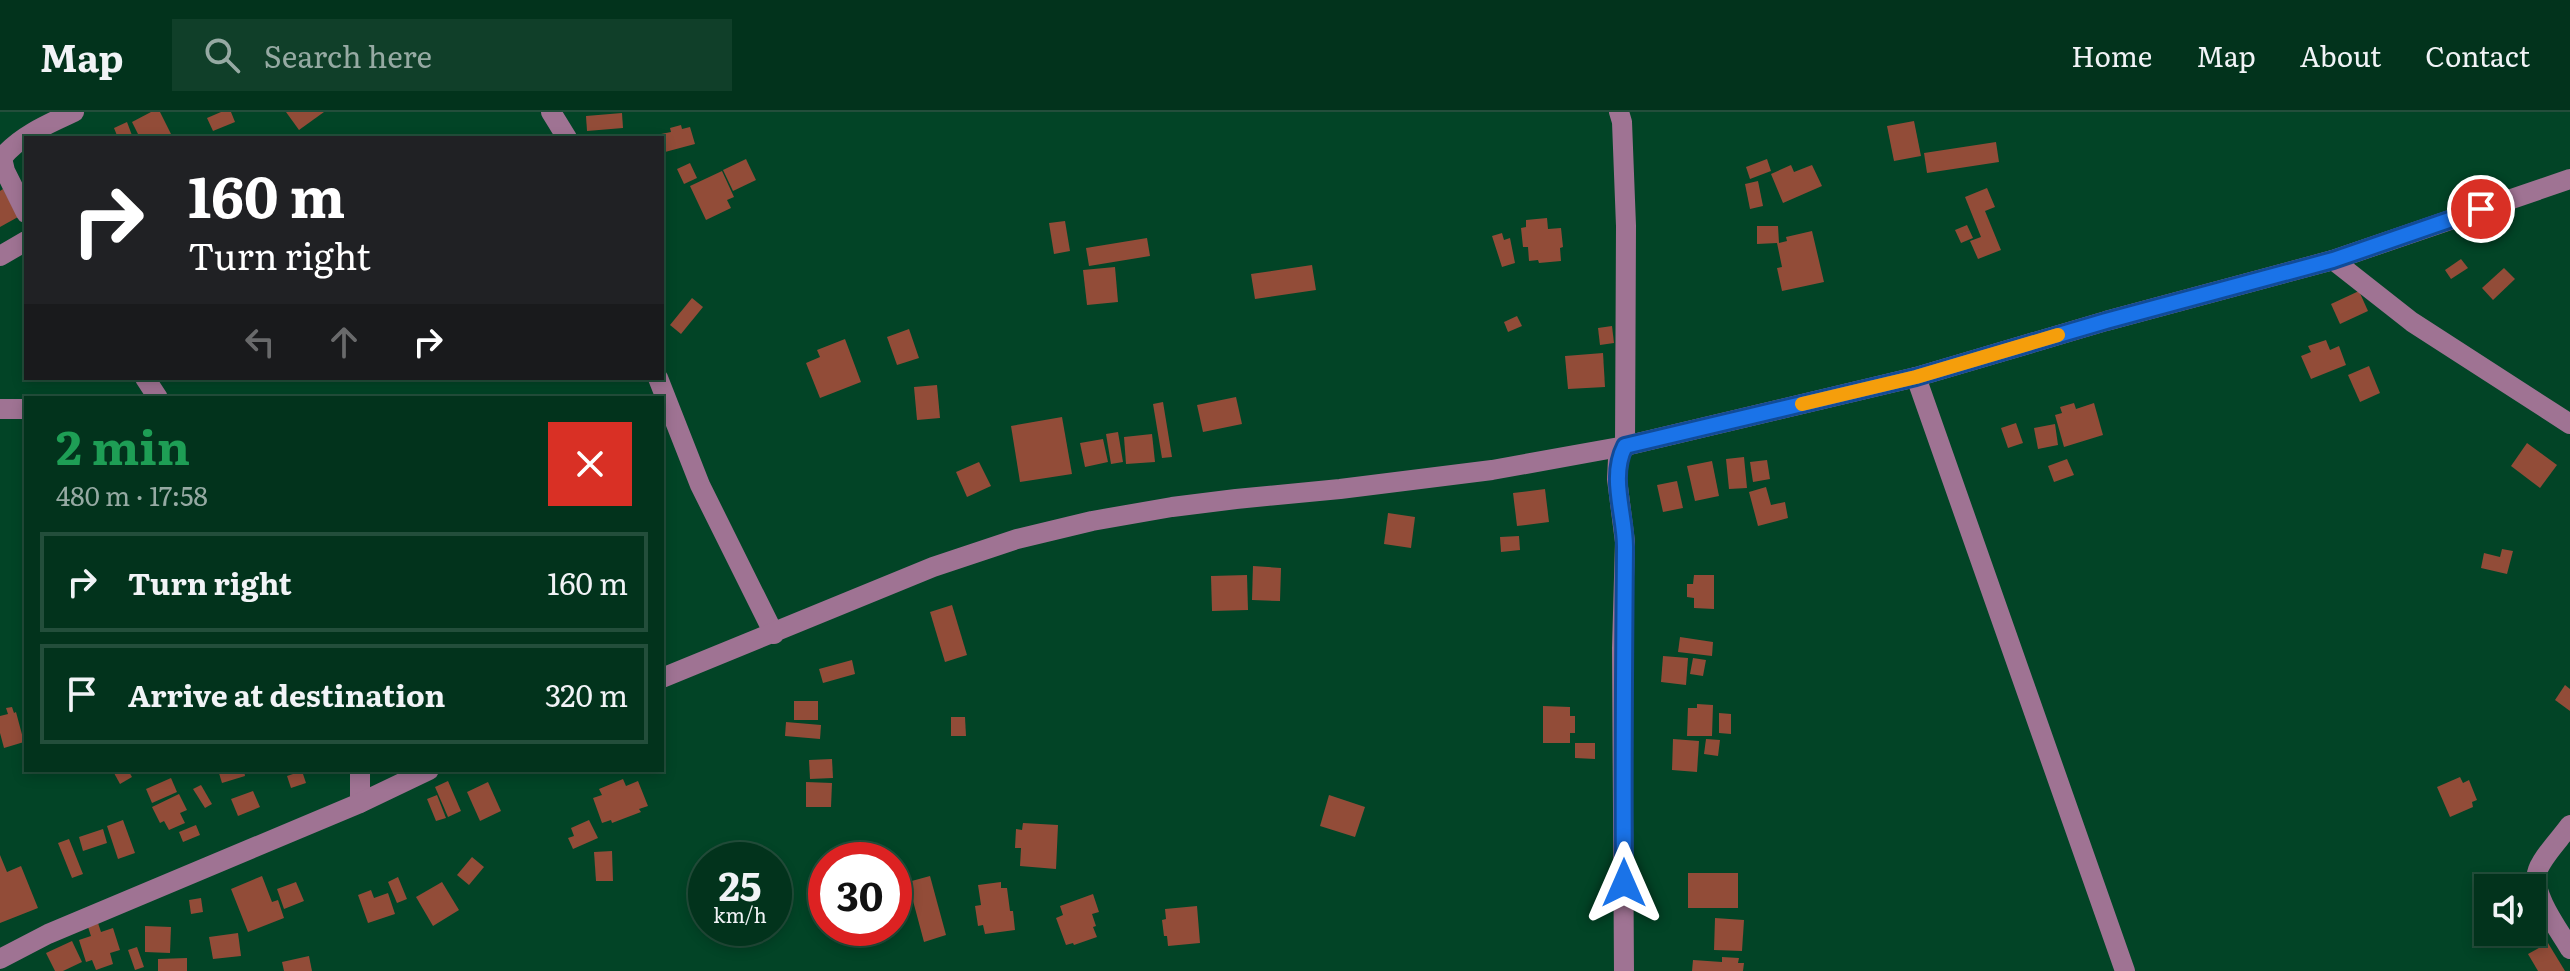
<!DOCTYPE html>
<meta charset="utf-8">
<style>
body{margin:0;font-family:Literata,serif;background:#103f29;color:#f1f3f6;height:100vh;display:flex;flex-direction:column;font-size:30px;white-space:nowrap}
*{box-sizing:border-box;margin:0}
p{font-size:26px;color:#96aaa3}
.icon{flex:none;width:44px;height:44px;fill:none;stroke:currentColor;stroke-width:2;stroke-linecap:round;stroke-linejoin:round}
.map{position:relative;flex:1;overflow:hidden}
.sheet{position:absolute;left:24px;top:284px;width:640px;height:376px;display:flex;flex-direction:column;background:#02331c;border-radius:0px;box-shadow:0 4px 12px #0003,0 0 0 2px #234e3b}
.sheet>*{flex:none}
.guide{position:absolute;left:24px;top:24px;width:640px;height:244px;border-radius:0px;box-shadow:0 4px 12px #0003,0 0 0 2px #234e3b;background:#202124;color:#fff;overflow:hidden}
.tools{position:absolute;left:2474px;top:762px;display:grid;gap:16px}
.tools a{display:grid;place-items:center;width:72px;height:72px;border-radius:0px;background:#02331c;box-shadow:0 4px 12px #0003,0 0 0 2px #234e3b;font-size:40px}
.speed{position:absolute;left:688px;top:730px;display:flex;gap:16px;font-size:40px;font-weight:700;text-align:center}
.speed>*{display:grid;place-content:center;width:104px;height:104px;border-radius:50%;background:#02331c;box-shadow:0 4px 12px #0003,0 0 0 2px #234e3b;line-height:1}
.speed small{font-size:20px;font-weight:400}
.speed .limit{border:12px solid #d22;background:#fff;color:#111}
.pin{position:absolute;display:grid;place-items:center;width:68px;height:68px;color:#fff;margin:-34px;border:4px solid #fff;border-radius:50%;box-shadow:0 2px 8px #0007}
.me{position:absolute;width:88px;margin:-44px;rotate:0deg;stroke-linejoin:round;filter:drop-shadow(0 0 6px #0008)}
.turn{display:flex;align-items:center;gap:28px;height:168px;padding:0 32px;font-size:36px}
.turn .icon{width:104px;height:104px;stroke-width:2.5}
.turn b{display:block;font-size:56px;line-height:68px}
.lanes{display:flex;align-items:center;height:76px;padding:0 32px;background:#0003;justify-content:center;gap:40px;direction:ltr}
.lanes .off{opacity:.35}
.round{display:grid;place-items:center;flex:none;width:84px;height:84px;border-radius:0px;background:#103f29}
.headline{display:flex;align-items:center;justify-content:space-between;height:136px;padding:0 32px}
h1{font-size:48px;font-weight:700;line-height:60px;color:#1e9e55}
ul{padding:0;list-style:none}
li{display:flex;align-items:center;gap:24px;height:100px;margin:0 16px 12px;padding:0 16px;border:4px solid #234e3b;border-radius:0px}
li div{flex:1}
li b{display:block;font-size:30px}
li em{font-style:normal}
header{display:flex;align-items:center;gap:48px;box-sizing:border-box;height:112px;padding:0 40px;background:#02331c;border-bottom:2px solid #234e3b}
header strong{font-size:38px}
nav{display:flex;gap:44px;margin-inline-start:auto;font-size:28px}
.search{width:560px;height:72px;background:#103f29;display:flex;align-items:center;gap:20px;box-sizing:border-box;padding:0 28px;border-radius:0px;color:#96aaa3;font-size:30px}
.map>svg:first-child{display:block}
</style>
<header>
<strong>Map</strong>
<div class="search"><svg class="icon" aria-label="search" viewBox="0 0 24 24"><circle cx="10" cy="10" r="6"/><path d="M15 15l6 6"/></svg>Search here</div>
<nav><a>Home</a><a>Map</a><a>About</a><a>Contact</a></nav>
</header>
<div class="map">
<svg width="2570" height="859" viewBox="0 0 2570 859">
<rect width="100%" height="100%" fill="#024426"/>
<g fill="#924c38">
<path d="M151,0H160L173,26H140L132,10Z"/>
<path d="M221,0H231L235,10L213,19L207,6Z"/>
<path d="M286,0H324L299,18Z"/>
<path d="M622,1L623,16L587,19L586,4Z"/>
<path d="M1914,9L1921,44L1894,49L1887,14Z"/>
<path d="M127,10L133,26H118L114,16Z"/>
<path d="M681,13L682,17L690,15L695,32L665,40L661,22L671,20L670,16Z"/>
<path d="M1996,30L1999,50L1927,61L1924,41Z"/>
<path d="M746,47L756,68L733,79L723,58Z"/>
<path d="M1767,47L1771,59L1750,67L1746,55Z"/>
<path d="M690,51L697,66L684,72L677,57Z"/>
<path d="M1791,53L1794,60L1812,53L1822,74L1783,91L1771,62Z"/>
<path d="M722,59L734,85L727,88L731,96L706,108L690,74Z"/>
<path d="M1758,69L1763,94L1750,97L1745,72Z"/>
<path d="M1987,76L1995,95L1985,99L2001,138L1978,147L1970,129L1981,125L1965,85Z"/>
<path d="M3,77L18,105L0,115V79Z"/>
<path d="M1547,106L1548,117L1561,116L1563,135L1560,136L1561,149L1539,151L1538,148L1529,149L1528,135H1523L1521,116L1526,115V108Z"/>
<path d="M1065,109L1070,139L1054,142L1049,111Z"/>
<path d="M1967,113L1973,126L1961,131L1955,118Z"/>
<path d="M1757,114H1778L1779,131L1787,129L1786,125L1812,119L1824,170L1782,179L1777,156L1782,155L1777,131L1757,132Z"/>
<path d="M1502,121L1504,128L1510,126L1515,151L1502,155L1492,124Z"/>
<path d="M1147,126L1150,144L1089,154L1086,136Z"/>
<path d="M2461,147L2468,156L2451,167L2445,158Z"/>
<path d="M1312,153L1316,178L1255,187L1251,162Z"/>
<path d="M1115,155L1118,190L1087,193L1083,158Z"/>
<path d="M2504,156L2515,167L2493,188L2482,176Z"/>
<path d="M2359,179L2368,199L2340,212L2331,192Z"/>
<path d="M692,186L703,195L681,222L670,213Z"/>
<path d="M1517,204L1522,214L1508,220L1504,210Z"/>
<path d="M1612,214L1614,231L1600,233L1598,216Z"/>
<path d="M909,217L919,246L897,253L887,225Z"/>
<path d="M845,227L861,270L820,286L806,251L820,245L817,238Z"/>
<path d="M2326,228L2330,238L2339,234L2346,253L2311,267L2301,244L2311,240L2308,234Z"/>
<path d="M1603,241L1605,275L1568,277L1565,244Z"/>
<path d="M2369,254L2380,281L2360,290L2348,263Z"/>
<path d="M937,273L940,306L917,308L914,275Z"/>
<path d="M1236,285L1242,312L1203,320L1197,293Z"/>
<path d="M1163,290L1172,345L1162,346L1153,292Z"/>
<path d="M2074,291L2076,297L2094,291L2103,323L2064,335L2055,303L2062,301L2060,295Z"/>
<path d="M1062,305L1072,362L1020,370L1011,314Z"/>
<path d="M2016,311L2023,331L2008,336L2001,316Z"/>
<path d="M2055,312L2058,333L2038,337L2034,316Z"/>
<path d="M1118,320L1123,350L1111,352L1106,322Z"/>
<path d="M1152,322L1155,350L1126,352L1124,325Z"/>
<path d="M1103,327L1108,350L1085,355L1080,331Z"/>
<path d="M2527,331L2557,353L2540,376L2511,354Z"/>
<path d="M1744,345L1747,376L1729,377L1726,347Z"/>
<path d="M2067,347L2074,363L2054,370L2048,354Z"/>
<path d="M1767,348L1770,367L1753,370L1750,350Z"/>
<path d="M1712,349L1719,384L1695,389L1687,354Z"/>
<path d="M979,350L991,374L967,385L956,360Z"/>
<path d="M1677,369L1683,396L1663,400L1657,373Z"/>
<path d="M1766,375L1771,393L1785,390L1788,406L1758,414L1749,380Z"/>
<path d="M1545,377L1549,410L1517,414L1513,381Z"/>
<path d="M1388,401L1415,405L1411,436L1384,432Z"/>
<path d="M1519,424L1520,438L1501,440L1500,425Z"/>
<path d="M2502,437L2513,439L2507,462L2481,456L2484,441L2500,445Z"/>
<path d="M1253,454L1281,456L1280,489L1252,488Z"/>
<path d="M1247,463L1248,498L1212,499L1211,464Z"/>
<path d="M1694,463H1714V497L1694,496V486L1687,485V472H1693Z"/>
<path d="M952,493L967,543L945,550L930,500Z"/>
<path d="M1680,525L1713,530L1712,544L1678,540Z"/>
<path d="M1663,544L1688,546L1686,573L1661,570Z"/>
<path d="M1693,546L1706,548L1703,564L1690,562Z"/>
<path d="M852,548L855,562L823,571L819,557Z"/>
<path d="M2565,573L2570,577V599L2555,588Z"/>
<rect x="794" y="589" width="24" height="19"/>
<path d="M1697,592L1713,593L1712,624H1687L1688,596H1697Z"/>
<path d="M1543,594L1570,595V604H1575V621H1570V631H1543Z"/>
<path d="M12,595L14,601L16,600L24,630L4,636L0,621V604L8,602L6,596Z"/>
<path d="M1719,601L1731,602V622L1719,621Z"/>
<path d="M951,605H965L966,624H951Z"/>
<path d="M786,610L821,613L820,627L785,624Z"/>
<path d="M1673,627L1699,629L1697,660L1672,658Z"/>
<path d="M1706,627L1720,628L1718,644L1704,642Z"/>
<path d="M1575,631H1595V647L1575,646Z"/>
<path d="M832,647L833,666L810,667L809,648Z"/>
<path d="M120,658H128L132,665L120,672L114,661Z"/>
<path d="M218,658H244L245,664L222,671Z"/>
<path d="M302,659L306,671L291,676L287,664Z"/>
<path d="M2460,665L2463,671L2469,668L2477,688L2472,690L2473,695L2450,705L2437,675Z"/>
<path d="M171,666L177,680L152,691L146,677Z"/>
<path d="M623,667L626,674L638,669L648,694L639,697L641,700L612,711L611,708L602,711L593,686L602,683L599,677Z"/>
<path d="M448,669L461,699L448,705L435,675Z"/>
<path d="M488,670L501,699L480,709L467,680Z"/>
<path d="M806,670L832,671L831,695H806Z"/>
<path d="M201,673L212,692L205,696L193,677Z"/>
<path d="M253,679L260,695L238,704L231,687Z"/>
<path d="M179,682L187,698L180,701L185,711L169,718L164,709L160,711L152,695Z"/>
<path d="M437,683L446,706L436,709L427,687Z"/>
<path d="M1329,683L1365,695L1355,725L1320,714Z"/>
<path d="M123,708L135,741L118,747L107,714Z"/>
<path d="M589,708L598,726L573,737L568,726L574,724L571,716Z"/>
<path d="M1023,711L1058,713L1056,757L1020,754L1021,736H1015L1016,717L1022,718Z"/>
<path d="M196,713L200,723L183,730L179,720Z"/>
<path d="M103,717L107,731L83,739L79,725Z"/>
<path d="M69,727L83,762L72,766L58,731Z"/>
<path d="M612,739L613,769H596L594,740Z"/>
<path d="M0,743L7,760L21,754L38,796L0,811Z"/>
<path d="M472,745L484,755L469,773L457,763Z"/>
<rect x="1688" y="761" width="50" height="35"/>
<path d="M262,764L272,790L278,788L284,806L248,820L231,777Z"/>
<path d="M930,764L946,823L924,830L908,770Z"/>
<path d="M398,765L407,787L397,791L388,770Z"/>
<path d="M296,770L304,789L284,797L277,777Z"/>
<path d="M442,770L459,798L433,814L416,785Z"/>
<path d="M1001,770V776H1007L1010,799H1013L1015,818L985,822L983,813L978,814L975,794L981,793L978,773Z"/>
<path d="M371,778L374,786L388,781L395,802L368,811L358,783Z"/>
<path d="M1093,782L1099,800L1092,802L1096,814L1093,815L1097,825L1074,833L1073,831L1066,833L1056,806L1063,803L1060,794Z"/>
<path d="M201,786L203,800L191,802L189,788Z"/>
<path d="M1197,794L1200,831L1168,834L1167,824H1164L1162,808L1166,807L1165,797Z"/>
<path d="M1715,806L1744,808L1742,839L1714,838Z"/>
<path d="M98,811L101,820L113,816L120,838L110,841L113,852L96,858L92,848L86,850L79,828L91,824L88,815Z"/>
<path d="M145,814L171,815L170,841L145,840Z"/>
<path d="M238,821L241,844L213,847L209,825Z"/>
<path d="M72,829L82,850L63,859H55L46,841Z"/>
<path d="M2548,831L2565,859H2538L2528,842Z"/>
<path d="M137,835L144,855L135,858L128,838Z"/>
<path d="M309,844L312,859H284L282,850Z"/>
<path d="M1722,845L1739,846L1738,851H1744L1743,859H1692L1693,848L1722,850Z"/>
<path d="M187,846V859H158V847Z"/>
</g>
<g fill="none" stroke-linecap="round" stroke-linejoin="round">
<g stroke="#9f7393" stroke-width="20">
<path d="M551,0L567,26"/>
<path d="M1619,0L1622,10L1626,114L1625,334L1618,347L1617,367L1625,430L1622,536L1624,859"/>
<path d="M26,101L5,59L2,46C19,24 50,11 74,0"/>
<path d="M0,144L26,129"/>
<path d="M2333,148L2412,210L2570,312"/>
<path d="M1916,265L2125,859"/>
<path d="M145,266L158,286"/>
<path d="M658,266L700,373L774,522"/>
<path d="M0,297H26"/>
<path d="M662,566L933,455L1017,427L1092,409L1172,395L1236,387L1340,377L1492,358L1625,334L1916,265L2106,209L2333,148L2570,67"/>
<path d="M360,691V658"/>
<path d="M2570,713C2561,726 2540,747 2537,761C2532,783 2559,818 2570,837"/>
<path d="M0,847L48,822L360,691L429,658"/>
</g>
</g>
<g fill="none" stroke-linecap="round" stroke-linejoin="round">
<g stroke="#114b97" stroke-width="20">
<path id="route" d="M1624,771C1623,659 1624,547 1625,435C1625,402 1609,365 1625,334L1916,265L2106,209L2333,148L2481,97"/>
</g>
<use href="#route" stroke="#1a73e8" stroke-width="14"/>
<path stroke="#f59e0b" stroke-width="14" d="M1802,292L1916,265L2058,223"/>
</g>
</svg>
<div class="tools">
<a><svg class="icon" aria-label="sound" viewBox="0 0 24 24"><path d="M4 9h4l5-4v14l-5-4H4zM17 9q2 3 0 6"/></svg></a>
</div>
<div class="speed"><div>25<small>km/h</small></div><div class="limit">30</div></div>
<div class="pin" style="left:2481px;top:97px;background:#d93025"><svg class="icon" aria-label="arrive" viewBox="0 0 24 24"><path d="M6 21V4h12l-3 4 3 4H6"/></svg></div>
<svg class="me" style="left:1624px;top:771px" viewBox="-20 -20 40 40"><path d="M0-17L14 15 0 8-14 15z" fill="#1a73e8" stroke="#fff" stroke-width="4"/></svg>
<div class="guide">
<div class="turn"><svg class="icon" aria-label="right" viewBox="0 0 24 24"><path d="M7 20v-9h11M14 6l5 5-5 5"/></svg><div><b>160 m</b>Turn right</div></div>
<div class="lanes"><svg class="icon off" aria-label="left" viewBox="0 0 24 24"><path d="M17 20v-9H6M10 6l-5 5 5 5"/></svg><svg class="icon off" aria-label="ahead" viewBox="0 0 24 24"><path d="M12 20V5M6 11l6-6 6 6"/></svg><svg class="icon" aria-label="right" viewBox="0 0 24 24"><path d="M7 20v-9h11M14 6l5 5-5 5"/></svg></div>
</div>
<section class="sheet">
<div class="headline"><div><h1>2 min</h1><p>480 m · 17:58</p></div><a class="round" style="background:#d93025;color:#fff"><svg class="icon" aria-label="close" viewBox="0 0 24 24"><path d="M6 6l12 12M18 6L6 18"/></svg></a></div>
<ul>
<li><svg class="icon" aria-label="right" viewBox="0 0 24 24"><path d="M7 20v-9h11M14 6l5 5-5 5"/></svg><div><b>Turn right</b></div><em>160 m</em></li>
<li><svg class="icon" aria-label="arrive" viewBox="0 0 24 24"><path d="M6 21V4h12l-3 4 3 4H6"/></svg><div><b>Arrive at destination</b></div><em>320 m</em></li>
</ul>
</section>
</div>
